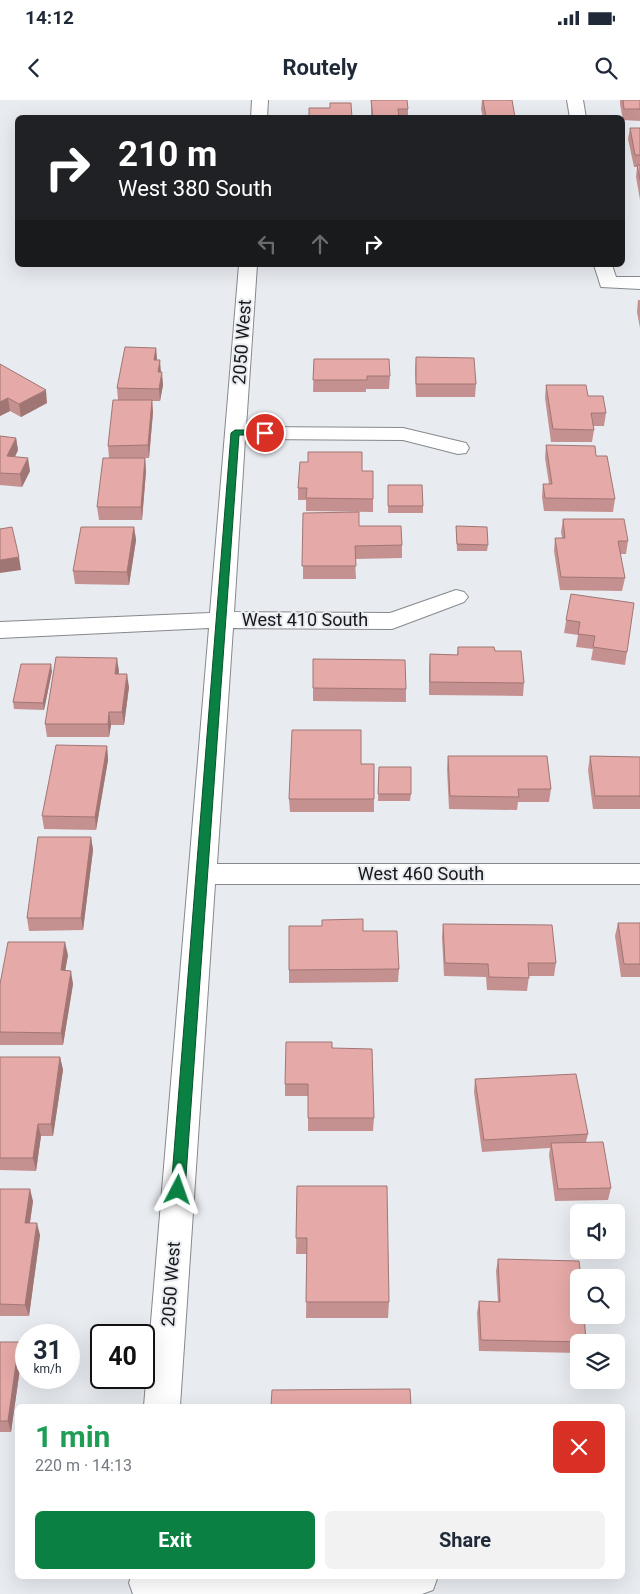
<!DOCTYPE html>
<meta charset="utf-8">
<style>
body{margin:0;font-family:Roboto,sans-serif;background:#f2f2f3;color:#1f2937;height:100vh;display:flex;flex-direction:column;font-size:19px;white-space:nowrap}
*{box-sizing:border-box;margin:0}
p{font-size:16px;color:#747a83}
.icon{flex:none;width:28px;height:28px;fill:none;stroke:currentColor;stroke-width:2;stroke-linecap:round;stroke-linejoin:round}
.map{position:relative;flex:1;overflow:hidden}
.side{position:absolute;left:15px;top:1304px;width:610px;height:175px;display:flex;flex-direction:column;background:#fff;border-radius:8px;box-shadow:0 5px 20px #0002}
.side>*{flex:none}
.top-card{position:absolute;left:15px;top:15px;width:610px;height:152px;border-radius:8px;box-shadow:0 5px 20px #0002;background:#202124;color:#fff;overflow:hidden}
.fabs{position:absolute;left:570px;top:1104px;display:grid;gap:10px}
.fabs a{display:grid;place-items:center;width:55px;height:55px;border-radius:8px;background:#fff;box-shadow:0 5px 20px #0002;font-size:25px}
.speed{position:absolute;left:15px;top:1224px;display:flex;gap:10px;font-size:25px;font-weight:700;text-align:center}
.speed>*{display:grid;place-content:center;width:65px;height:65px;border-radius:50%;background:#fff;box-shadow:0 5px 20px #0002;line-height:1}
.speed small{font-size:12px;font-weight:400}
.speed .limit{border:2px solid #111;border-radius:8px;background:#fff;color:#111}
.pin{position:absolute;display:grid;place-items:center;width:42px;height:42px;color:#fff;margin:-21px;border:2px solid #fff;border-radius:50%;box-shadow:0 1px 5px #0007}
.me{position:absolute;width:55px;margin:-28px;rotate:4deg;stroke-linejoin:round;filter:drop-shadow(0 0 4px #0008)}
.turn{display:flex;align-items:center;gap:18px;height:105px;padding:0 20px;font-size:22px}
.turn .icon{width:65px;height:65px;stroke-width:2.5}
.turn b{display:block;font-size:35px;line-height:42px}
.lanes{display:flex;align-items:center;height:48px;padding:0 20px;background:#0003;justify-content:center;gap:25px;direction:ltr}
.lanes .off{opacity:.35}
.round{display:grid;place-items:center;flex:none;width:52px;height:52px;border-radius:8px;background:#f2f2f3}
.summary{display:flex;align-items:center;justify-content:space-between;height:85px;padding:0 20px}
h1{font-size:30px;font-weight:700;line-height:38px;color:#1e9e55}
.action{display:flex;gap:10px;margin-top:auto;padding:10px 20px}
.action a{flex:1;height:58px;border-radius:8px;background:#0b8043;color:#fff;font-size:20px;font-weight:700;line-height:58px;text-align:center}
.action a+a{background:#f2f2f3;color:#1f2937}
.status{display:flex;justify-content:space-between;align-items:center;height:35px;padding:0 25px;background:#fff;direction:ltr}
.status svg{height:14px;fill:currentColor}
header{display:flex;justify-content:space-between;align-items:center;height:65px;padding:0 20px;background:#fff;font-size:22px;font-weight:700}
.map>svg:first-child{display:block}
</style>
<div class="status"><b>14:12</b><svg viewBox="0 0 49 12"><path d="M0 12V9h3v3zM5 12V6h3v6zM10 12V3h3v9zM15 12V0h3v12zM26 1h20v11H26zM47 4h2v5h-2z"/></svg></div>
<header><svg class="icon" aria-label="back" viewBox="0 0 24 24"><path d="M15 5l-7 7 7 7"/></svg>Routely<svg class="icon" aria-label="search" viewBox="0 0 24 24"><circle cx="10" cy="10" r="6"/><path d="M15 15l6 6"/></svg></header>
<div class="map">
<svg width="640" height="1494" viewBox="0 0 640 1494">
<rect width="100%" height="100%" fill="#e8ebf0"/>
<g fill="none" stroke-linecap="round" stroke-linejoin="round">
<g stroke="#86888d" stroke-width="2">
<g id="minor">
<path d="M252,0H268L267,18H251Z"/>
<path d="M567,0H583L586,18H570Z"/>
<path d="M239,165H257L246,327L403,328L466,343L469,348L466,353L458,354L403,340L245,339L234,512L390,513L456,490L464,492L468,497L464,502L392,529L233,528L217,764H640V784H215L180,1306H144L209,528L0,538V522L210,513Z"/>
<path d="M594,165H612L616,177H640V189L601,187Z"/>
<path d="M131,1476H438L433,1490L422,1494H133L129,1483Z"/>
</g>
</g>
<use href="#minor" fill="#fff" fill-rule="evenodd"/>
</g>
<g fill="#c59190">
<path d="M371,0L408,9V18H371Z"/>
<path d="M482,0H512L515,18H483L481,9Z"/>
<path d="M620,0H640V21L623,20L620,4Z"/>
<path d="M630,28H640V100L636,77L637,67H634L628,39Z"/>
<path d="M638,200H640V228L637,212Z"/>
<path d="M156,248L157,260L161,272L163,285L160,301H152L153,312L149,358H145L146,371L142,420H99L97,407L109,358L108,346L118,300L117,288Z"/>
<path d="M416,257L476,284L475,297H416L415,270Z"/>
<path d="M314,259L390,276L389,289H366V292H313Z"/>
<path d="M0,264L47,303L21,317L10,311L0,316Z"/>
<path d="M546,285L588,296L606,313L604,326H593L594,330L592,342H551L545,298Z"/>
<path d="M0,336L16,338L18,350L15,357L30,371L22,387L0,385V386Z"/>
<path d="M546,345L596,356L615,399L613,412L544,411L542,397L543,384H549L545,358Z"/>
<path d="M362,371H373V412L306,411V400H298V388Z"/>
<path d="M388,385L423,406V413H388Z"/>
<path d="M303,413L359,426L402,445V458L355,459L356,479H303Z"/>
<path d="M563,419L628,441L626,454H620L625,478L622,491L560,490L554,451L555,438H562L561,432Z"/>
<path d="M456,426L488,445L487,451H457Z"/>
<path d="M134,427L136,440L129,485L75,484L73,471Z"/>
<path d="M571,494L627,552L625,565L591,560L593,549L576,547L578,535L564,533Z"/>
<path d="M458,547L495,551L524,583L523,596L429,595V568L430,554L457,555Z"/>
<path d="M313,559L406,589V602L313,601Z"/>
<path d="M52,571L44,610L14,609L13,602Z"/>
<path d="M119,571L118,574L129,587L124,625H111L109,637H47L45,624Z"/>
<path d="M107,646L108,660L96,730L44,729L42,716Z"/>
<path d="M448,656L551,689L549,702H518L517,710L449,709L447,669Z"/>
<path d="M590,656L640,657V709H593L588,670Z"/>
<path d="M361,664L374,699V712H290L289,699Z"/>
<path d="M379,667L411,694L410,701H378Z"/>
<path d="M91,737L93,750L83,830L29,831L27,818Z"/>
<path d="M618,823H640V877H621L615,836Z"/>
<path d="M443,824L556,863L554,876H529L527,891L487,890L486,877L444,876L442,837Z"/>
<path d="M289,826L399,869L398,882L289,883Z"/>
<path d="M68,855L65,871L73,884L63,945H0V884Z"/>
<path d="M332,948L374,1018L373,1031H308V996H285V984Z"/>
<path d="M0,957H60L63,970L53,1036H41L36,1071L0,1070Z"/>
<path d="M475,979L588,1034L586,1042L611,1088L608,1100L555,1101L549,1055L550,1048L482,1052L474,992Z"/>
<path d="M297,1086L389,1202L388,1218H306L307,1154H296Z"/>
<path d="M0,1089L33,1101L30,1123L40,1135L29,1216H0Z"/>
<path d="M498,1159L586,1242H579V1253L479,1251L477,1213L479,1201L498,1202L496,1171Z"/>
<path d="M0,1242L22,1254L11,1332H0Z"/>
</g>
<g fill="#a07675">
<path d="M156,248L157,260H154Z"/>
<path d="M160,260L161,273L158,272Z"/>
<path d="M162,272L163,285L160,301L159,289Z"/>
<path d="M46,290L47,303L21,317L19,304Z"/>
<path d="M8,298L10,311L0,316V302Z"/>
<path d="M152,300L153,312L149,358L148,345Z"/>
<path d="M16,338L18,350L9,369L7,356Z"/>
<path d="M28,358L30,371L22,387L20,374Z"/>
<path d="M145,358L146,371L142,420L141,407Z"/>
<path d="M134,427L136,440L129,485L127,472Z"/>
<path d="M19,457L21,470L0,473V460Z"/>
<path d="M117,558L119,571L117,587L115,574Z"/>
<path d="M51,564L52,571L44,610L43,603Z"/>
<path d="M127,574L129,587L124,625L122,612Z"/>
<path d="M109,612L111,625L109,637L108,624Z"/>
<path d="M107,646L108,660L96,730L95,717Z"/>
<path d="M91,737L93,750L83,830L81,818Z"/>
<path d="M65,842L68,855L63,883L61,870Z"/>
<path d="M71,871L73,884L63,945L61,933Z"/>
<path d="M60,957L63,970L53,1036L51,1024Z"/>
<path d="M38,1024L41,1036L36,1071L33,1058Z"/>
<path d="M30,1089L33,1101L28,1135L25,1123Z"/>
<path d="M37,1123L40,1135L29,1216L25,1205Z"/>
<path d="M19,1242L22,1254L11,1332L8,1321Z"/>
</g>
<g fill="#e5a9a7" stroke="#a07675">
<path d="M371,0H407L408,9H398L399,18H373Z"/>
<path d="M483,0H512L515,17H486Z"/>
<path d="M623,0H640V9H624Z"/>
<path d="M330,3H351L352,18H309V8H330Z"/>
<path d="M630,28H640V55H635Z"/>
<path d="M637,65H640V80Z"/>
<path d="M125,247L156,248L154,260H160L158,272H162L159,289L117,288Z"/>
<path d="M416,257L474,258L476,284H416Z"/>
<path d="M314,259H389L390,276H367V280H313Z"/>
<path d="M0,264L46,290L19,304L8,298L0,302Z"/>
<path d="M546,285H586L588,296H603L606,313H591L594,330L553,329Z"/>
<path d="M113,300H152L148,345L108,346Z"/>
<path d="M0,336L16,338L7,356L28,358L20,374L0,373Z"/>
<path d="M546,345L595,346L596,356H607L615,399L545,398L543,384H552Z"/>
<path d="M308,352H362V371H373V399L306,398L307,388H298L300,362H308Z"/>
<path d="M103,358H145L141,407H97Z"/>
<path d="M388,385H422L423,406H388Z"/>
<path d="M359,412V426H401L402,445L355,446L356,466H302L303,413Z"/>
<path d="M563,419H624L628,441H618L625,478L561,477L555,438H565Z"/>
<path d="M456,426L487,427L488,445L457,444Z"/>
<path d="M12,427L19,457L0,460V429Z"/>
<path d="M81,427H134L127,472L73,471Z"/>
<path d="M571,494L634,503L627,552L593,547L595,536L578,534L580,522L566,520Z"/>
<path d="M458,547H494L495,551H521L524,583L430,582V554L458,555Z"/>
<path d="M56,557L117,558L115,574H127L122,612H109L108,624H45Z"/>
<path d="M313,559L405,560L406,589L313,588Z"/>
<path d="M21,564H51L43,603L13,602Z"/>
<path d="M292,630H361V664H374V699H289Z"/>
<path d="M56,645L107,646L95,717L42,716Z"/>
<path d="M448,656H547L551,689H518L519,697L450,696Z"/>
<path d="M590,656L640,657V696H595Z"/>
<path d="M379,667H411V694H378Z"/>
<path d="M38,737H91L81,818H27Z"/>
<path d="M363,819V831H397L399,869L289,870V826H322V820Z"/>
<path d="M618,823H640V864H624Z"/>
<path d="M443,824L552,825L556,863H528L529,878L489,877L488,864L445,863Z"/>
<path d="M8,842H65L61,870L71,871L61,933L0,932V884Z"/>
<path d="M286,942H332V948L372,949L374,1018H308V984H285Z"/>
<path d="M0,957H60L51,1024H38L33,1058H0Z"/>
<path d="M576,974L588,1034L484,1040L475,979Z"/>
<path d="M603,1042L611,1088L558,1089L551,1043Z"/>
<path d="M297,1086H387L389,1202H306L307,1138H296Z"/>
<path d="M0,1089H30L25,1123H37L25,1205L0,1204Z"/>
<path d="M498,1159L579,1161L581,1178H579V1215H584L586,1242L481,1240L479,1201L500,1202Z"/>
<path d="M0,1242H19L8,1321H0Z"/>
<path d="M410,1289L411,1306H271L272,1290Z"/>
</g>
<path fill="#0b8043" stroke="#07532c" d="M265,330L270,333L268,335H239L185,1090L183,1094L178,1095L173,1094L171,1090L231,333L235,330Z"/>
<g text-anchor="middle" stroke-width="4" stroke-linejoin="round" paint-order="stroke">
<g font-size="18" fill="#161719" stroke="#e8ebf0">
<text transform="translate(242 242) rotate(-86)" y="6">2050 West</text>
<text x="305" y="526">West 410 South</text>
<text x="421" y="780">West 460 South</text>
<text transform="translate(171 1184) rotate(-86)" y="6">2050 West</text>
</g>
</g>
</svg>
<div class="fabs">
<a><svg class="icon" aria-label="sound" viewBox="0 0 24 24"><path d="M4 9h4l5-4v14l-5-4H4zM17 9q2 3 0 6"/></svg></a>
<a><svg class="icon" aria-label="search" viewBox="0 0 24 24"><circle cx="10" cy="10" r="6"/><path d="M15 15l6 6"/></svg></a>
<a><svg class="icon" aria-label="layers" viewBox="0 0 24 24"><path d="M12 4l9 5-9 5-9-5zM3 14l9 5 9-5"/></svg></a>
</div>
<div class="speed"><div>31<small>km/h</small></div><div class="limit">40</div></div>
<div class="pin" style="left:265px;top:333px;background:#d93025"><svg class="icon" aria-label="arrive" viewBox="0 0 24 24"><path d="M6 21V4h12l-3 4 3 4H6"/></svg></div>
<svg class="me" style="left:178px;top:1090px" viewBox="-20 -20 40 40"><path d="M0-17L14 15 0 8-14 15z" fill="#0b8043" stroke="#fff" stroke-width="4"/></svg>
<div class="top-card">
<div class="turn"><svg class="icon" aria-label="right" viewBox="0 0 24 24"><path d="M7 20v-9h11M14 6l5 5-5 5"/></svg><div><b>210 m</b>West 380 South</div></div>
<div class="lanes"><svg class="icon off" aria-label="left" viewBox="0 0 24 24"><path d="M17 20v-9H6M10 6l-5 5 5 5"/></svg><svg class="icon off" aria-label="ahead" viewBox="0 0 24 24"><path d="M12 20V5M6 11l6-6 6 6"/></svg><svg class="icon" aria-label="right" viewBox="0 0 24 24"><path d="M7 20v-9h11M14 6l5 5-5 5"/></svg></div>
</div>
<section class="side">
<div class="summary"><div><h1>1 min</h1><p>220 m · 14:13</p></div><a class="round" style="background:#d93025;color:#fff"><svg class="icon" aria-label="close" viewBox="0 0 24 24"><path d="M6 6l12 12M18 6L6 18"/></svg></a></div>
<div class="action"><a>Exit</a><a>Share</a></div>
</section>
</div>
